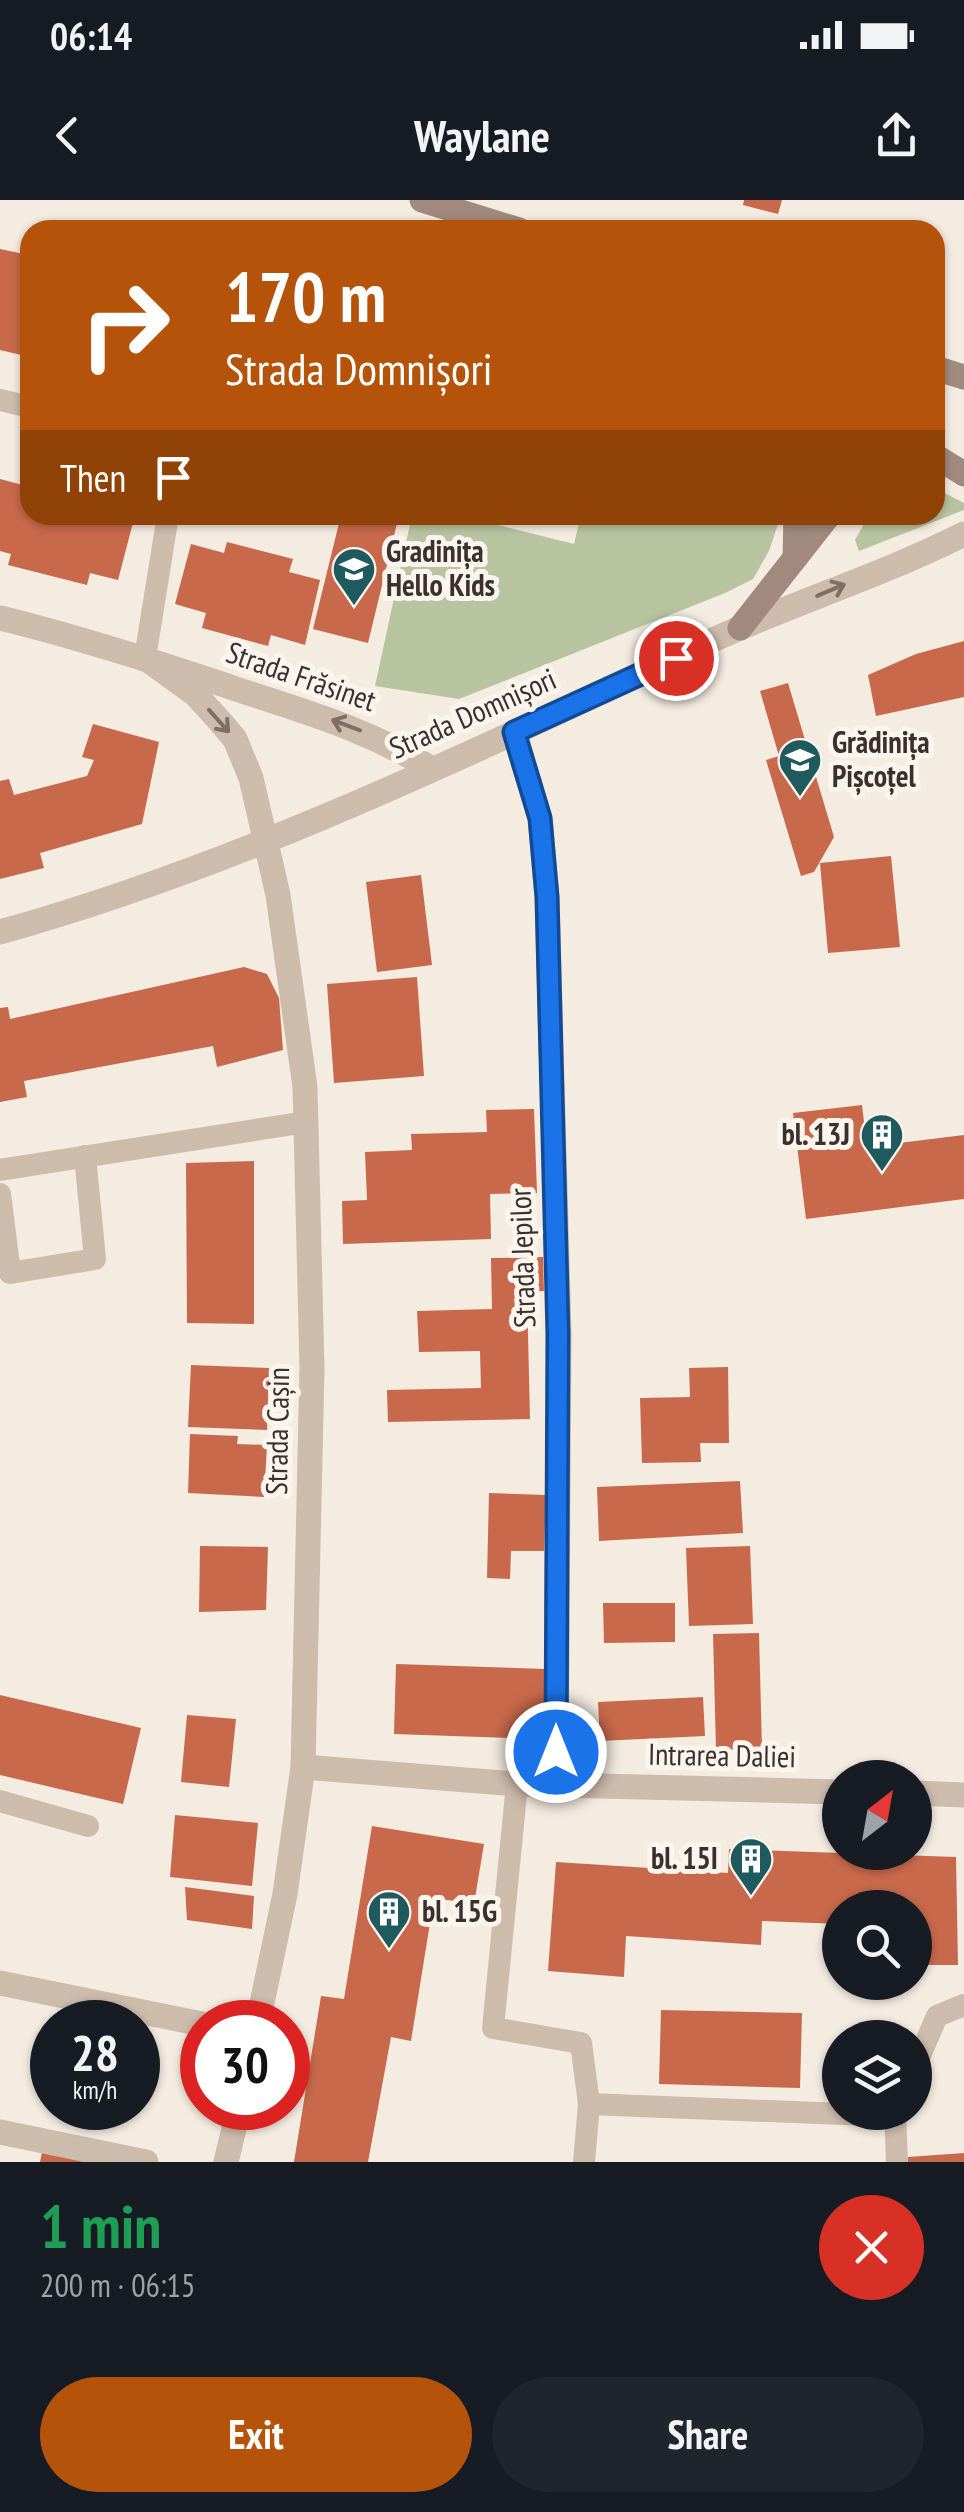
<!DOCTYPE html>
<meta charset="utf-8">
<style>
body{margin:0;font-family:"PT Sans Narrow",sans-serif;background:#20242c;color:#f1f3f6;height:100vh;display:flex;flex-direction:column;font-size:38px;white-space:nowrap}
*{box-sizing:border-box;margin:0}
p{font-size:32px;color:#9ea1a6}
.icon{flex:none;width:55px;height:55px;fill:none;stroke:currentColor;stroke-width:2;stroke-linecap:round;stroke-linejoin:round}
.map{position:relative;height:1962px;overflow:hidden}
.side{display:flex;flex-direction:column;background:#171b24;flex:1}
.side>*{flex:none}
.guide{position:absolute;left:20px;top:20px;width:925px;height:305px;border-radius:30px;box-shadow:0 2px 8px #0004;background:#b45309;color:#fff;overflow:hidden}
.needle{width:65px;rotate:31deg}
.controls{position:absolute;left:822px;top:1560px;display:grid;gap:20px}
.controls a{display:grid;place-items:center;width:110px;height:110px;border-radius:50%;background:#171b24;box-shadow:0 2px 8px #0004;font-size:50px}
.speed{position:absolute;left:30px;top:1800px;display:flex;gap:20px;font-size:50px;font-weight:700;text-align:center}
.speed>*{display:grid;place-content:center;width:130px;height:130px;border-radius:50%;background:#171b24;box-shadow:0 2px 8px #0004;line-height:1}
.speed small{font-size:25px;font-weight:400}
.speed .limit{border:15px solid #d22;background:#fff;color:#111}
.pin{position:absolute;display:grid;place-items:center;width:85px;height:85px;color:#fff;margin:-42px;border:5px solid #fff;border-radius:50%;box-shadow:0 2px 10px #0007}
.me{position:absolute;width:110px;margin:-55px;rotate:0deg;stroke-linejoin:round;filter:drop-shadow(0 0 8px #0008)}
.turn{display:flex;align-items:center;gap:35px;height:210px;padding:0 40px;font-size:45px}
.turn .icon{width:130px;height:130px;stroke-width:2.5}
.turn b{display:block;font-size:70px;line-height:85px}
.then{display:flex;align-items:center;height:95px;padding:0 40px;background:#0003;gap:20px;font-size:38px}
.round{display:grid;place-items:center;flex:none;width:105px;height:105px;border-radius:52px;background:#20242c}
.summary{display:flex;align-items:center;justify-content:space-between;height:170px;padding:0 40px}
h1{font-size:60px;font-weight:800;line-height:75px;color:#1e9e55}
.cta{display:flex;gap:20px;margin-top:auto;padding:20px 40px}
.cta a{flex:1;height:115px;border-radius:60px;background:#b45309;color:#fff;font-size:40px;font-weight:800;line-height:115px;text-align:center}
.cta a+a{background:#20242c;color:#f1f3f6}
.status{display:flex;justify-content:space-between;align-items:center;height:70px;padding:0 50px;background:#171b24;direction:ltr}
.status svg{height:28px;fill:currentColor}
header{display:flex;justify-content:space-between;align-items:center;height:130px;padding:0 40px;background:#171b24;font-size:45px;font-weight:800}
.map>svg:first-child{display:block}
</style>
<div class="status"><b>06:14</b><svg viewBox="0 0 49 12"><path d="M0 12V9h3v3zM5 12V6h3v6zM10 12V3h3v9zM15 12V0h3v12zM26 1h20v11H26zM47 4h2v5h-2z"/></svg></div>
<header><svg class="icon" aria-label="back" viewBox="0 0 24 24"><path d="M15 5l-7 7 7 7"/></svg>Waylane<svg class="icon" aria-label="share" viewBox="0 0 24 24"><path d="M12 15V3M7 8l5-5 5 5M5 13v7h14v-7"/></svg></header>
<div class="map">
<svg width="964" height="1962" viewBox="0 0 964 1962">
<rect width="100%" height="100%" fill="#f4ebe1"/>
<g fill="#b8c4a0">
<path d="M935,288L964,303V310L859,351L855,340L869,315H935Z"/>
<path d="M412,315H458L574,344L581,315H781L769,351L753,379L725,393L459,499L375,486Z"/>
</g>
<g fill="#c8694b">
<path d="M744,0H782L778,14L743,5Z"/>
<path d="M0,49L29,55L24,79L30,80V157L0,150Z"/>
<path d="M0,279L30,287V315H135L118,380L90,373L87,385L8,365L11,354L0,351Z"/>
<path d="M341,315H399L368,443L313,429Z"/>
<path d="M227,342L293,359L289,372L320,380L305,445L271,435L268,446L202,428L206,413L175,404L191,344L224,353Z"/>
<path d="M964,441V497L876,516L868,475L916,454Z"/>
<path d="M788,483L834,637L814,672L801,676L766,560L779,556L760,491Z"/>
<path d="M93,524L159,542L142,624L40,653L44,668L0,679V581L9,579L14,595L87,576L94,560L82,557Z"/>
<path d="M891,656L900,747L828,753L820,663Z"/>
<path d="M421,675L432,765L377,772L366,682Z"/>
<path d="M244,767L267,774L279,798L283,850L217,867L213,846L24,881L27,897L0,902V808L8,807L10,819Z"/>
<path d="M417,777L424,876L334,883L327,784Z"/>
<path d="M862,905L867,947L964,935V999L806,1019L793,913Z"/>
<path d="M534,909L537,993L490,994L491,1039L343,1044L342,1001L367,1000L365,952L412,950L411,934L487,932L486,910Z"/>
<path d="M254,961V1124L187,1123L186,963Z"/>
<path d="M543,1057L544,1091L527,1092L530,1219L388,1222L387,1190L481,1188L480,1151L419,1152L417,1111L492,1109L491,1058Z"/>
<path d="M191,1165L269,1168L267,1230L188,1227Z"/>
<path d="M728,1167L729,1243H700L701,1262L642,1263L640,1198L690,1197L689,1168Z"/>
<path d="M190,1234L238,1236L237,1244L267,1245L264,1297L188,1293Z"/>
<path d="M740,1281L743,1333L599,1341L597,1287Z"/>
<path d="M489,1293L546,1295L544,1351H511L510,1379L487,1378Z"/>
<path d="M200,1346L268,1347L266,1410L199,1412Z"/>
<path d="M750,1346L753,1424L689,1426L686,1348Z"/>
<path d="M603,1403H675V1442L604,1443Z"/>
<path d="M759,1433L762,1549L716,1550L713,1434Z"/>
<path d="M396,1464L546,1469L543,1539L394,1534Z"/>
<path d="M0,1495L141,1528L123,1604L0,1575Z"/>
<path d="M703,1497L705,1536L600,1541L598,1502Z"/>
<path d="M187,1515L236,1519L229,1587L181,1582Z"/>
<path d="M175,1615L258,1623L252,1686L170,1677Z"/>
<path d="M372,1626L484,1644L474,1704L434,1698L411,1841L391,1837L368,1962H294L321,1796L344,1799Z"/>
<path d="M729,1649L956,1657L958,1765H915V1708H840V1724L762,1721L761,1745L626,1736L624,1777L548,1771L556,1662L728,1673Z"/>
<path d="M185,1687L254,1696L252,1729L187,1720Z"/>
<path d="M661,1810L802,1813L800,1888L659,1884Z"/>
<path d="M42,1952L83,1960V1962H40Z"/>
<path d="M964,1953V1962H908V1957Z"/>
</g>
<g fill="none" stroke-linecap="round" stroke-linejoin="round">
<g stroke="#cdbbac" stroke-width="22">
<path d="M0,200L30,207"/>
<path d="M145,458L168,315"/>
<path d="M0,970L306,922"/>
<path d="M0,994L10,1073L95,1059L85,956"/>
<path d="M517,1584L493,1828L581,1843L589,1904L584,1962"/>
<path d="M0,1601L88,1626"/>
<path d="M915,1867L937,1816L964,1805"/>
<path d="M589,1904L893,1916"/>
<path d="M895,1912L897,1962"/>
</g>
<g stroke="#cdbbac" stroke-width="25">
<path d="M0,418C82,438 162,464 242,491C312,514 368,530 432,569"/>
<path d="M145,458L196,495L217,518L235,539L251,578L278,695L305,887L312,1168L303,1567L285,1694L258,1822"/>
<path d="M514,532L540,619L547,697L559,1134L556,1585"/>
<path d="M303,1567L517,1584L840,1592"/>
<path d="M915,1593L964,1595"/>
<path d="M0,1783L202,1824"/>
<path d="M0,1932L146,1962"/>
<path d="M226,1962L239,1908"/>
</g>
<path stroke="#cdbbac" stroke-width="25" d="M0,732C248,663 480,548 713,440C795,402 883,375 964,334"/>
<g stroke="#a18a7d" stroke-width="25">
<path d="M422,0L519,30"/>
<path d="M935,168L964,177"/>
<path d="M935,256L964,274"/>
<path d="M795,358L796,315"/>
<path d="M740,428L829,315"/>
</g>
</g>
<defs><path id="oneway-shaft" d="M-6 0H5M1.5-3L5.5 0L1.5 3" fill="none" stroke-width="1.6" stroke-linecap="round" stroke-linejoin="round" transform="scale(2.5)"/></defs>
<g stroke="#7d6f65">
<use href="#oneway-shaft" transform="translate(831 390) rotate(-23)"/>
<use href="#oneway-shaft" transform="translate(219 521) rotate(48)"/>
<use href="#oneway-shaft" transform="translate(346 525) rotate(-159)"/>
</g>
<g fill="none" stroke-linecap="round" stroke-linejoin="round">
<g stroke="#114b97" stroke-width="25">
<path id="route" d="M556,1552L558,1134L547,697L540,618L514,532L676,458"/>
</g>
<use href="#route" stroke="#1a73e8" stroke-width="18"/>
</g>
<defs>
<g id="school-pin" transform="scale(2.25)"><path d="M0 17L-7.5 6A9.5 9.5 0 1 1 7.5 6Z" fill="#1f5a5e" stroke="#fbf5ee"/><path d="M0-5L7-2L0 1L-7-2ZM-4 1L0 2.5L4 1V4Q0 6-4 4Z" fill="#fff"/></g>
<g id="building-pin" transform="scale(2.25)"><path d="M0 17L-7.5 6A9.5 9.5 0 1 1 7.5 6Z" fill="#1f5a5e" stroke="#fbf5ee"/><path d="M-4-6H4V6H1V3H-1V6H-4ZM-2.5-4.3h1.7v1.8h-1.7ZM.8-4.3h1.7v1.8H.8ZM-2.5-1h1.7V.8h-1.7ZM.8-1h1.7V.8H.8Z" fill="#fff"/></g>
</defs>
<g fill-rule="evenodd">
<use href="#school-pin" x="354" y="369"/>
<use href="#school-pin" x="800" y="560"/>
<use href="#building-pin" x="882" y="935"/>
<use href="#building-pin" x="751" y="1659"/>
<use href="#building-pin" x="389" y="1712"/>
</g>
<g text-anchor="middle" stroke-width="10" stroke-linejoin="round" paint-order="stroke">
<g font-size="30" font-weight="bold" fill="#3b302b" stroke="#fbf5ee" text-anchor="start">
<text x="386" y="362">Gradinița<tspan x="386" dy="34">Hello Kids</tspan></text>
<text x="832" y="553">Grădinița<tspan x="832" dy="34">Pișcoțel</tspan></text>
<text x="850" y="945" text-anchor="end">bl. 13J</text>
<text x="718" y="1669" text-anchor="end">bl. 15I</text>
<text x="422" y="1722">bl. 15G</text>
</g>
<g font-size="30" fill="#3b302b" stroke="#fbf5ee">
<text transform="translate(301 477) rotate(19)" y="10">Strada Frăsinet</text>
<text transform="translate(473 514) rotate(-24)" y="10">Strada Domnișori</text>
<text transform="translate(523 1058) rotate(-92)" y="10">Strada Jepilor</text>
<text transform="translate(278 1231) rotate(-89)" y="10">Strada Cașin</text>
<text transform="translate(722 1556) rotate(1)" y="10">Intrarea Daliei</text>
</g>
</g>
</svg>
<div class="controls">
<a><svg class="needle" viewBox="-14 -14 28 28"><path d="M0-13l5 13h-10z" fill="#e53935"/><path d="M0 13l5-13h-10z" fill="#9ea1a6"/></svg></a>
<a><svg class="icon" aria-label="search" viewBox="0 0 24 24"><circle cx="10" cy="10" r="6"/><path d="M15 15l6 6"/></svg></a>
<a><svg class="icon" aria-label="layers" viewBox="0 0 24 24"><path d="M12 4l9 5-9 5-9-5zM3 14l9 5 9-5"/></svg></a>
</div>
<div class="speed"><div>28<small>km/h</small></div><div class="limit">30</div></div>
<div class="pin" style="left:676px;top:458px;background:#d93025"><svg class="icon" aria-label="arrive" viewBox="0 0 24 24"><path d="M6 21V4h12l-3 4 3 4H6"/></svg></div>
<svg class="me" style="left:556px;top:1552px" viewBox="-20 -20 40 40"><circle r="17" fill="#1a73e8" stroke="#fff" stroke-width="3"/><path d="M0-11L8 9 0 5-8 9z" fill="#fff"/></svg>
<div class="guide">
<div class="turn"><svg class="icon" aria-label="right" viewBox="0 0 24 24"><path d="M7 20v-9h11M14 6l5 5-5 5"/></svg><div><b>170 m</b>Strada Domnișori</div></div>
<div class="then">Then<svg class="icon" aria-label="arrive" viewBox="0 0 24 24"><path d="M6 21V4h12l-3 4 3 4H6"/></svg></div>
</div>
</div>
<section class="side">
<div class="summary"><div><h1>1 min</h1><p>200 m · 06:15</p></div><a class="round" style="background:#d93025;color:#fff"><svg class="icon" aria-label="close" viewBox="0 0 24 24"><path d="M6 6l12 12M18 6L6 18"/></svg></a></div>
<div class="cta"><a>Exit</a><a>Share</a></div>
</section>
